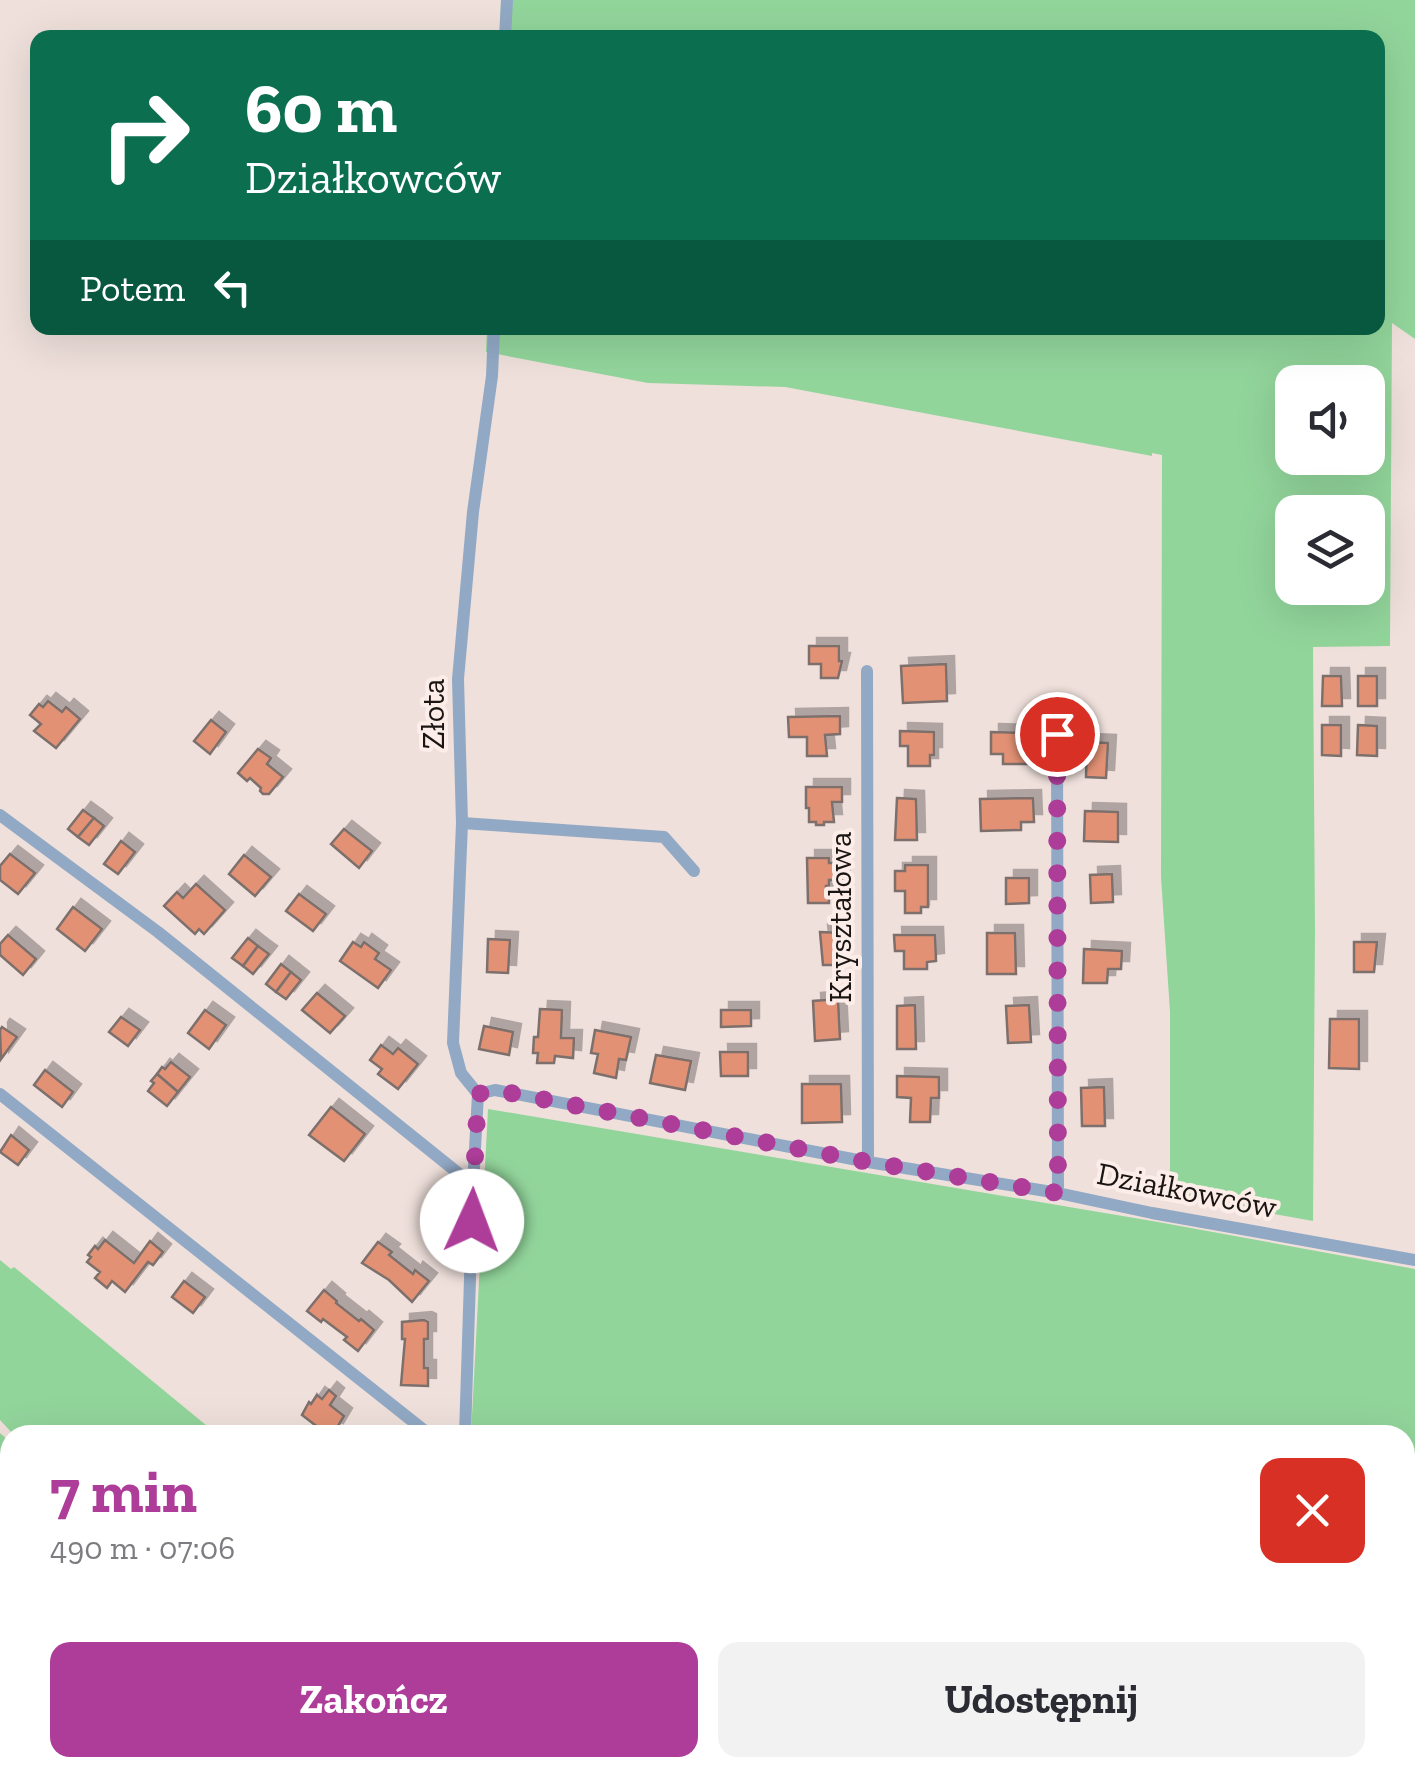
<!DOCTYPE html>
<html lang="pl">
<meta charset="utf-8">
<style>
body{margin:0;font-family:"Zilla Slab",serif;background:#f2f2f3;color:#2b2b33;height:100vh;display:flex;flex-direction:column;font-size:38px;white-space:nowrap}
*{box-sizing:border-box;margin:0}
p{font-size:32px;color:#7c7c81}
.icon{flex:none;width:55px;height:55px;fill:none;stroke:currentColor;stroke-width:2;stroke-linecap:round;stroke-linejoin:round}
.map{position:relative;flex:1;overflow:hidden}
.side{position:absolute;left:0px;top:1425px;width:1415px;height:352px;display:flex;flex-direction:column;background:#fff;border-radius:30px 30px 0 0;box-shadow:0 10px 40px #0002}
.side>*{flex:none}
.guide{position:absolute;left:30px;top:30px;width:1355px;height:305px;border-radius:20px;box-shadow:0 10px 40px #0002;background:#0b6e4f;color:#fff;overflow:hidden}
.fabs{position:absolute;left:1275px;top:365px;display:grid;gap:20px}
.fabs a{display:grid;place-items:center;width:110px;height:110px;border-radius:20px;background:#fff;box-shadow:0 10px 40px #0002;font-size:50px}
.pin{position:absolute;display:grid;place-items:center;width:85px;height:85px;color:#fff;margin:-42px;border:5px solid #fff;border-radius:50%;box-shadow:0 2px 10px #0007}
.me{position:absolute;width:110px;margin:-55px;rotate:2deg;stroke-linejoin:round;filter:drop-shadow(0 0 8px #0008)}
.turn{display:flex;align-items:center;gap:35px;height:210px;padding:0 50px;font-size:45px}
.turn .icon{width:130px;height:130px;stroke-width:2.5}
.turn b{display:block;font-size:70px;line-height:85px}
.then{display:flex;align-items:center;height:95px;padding:0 50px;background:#0003;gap:20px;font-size:38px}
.round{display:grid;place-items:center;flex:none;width:105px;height:105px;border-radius:20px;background:#f2f2f3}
.head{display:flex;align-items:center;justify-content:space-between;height:170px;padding:0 50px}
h1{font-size:60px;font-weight:700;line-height:75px;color:#ad3d99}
.button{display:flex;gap:20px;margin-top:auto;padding:20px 50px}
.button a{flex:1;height:115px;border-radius:20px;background:#ad3d99;color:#fff;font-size:40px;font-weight:700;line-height:115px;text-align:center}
.button a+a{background:#f2f2f3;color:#2b2b33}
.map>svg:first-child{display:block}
</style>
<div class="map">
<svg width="1415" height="1776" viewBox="0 0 1415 1776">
<defs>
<filter id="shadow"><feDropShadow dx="8" dy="-8" stdDeviation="0" flood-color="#0004"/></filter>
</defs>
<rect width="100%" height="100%" fill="#efe0db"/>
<g fill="#92d59b" fill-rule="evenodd">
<path d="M501,0H1415V339L1392,323L1390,646L1313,647L1315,930L1313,1221L1168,1195L1170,1168V1012L1161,877L1162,455L1152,453V456L785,387L648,383L486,352L487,328H1378V38H500ZM1292,382H1368V458H1292ZM1292,512H1368V588H1292Z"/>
<path d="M488,1109L1158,1222L1415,1269V1776H531L521,1768H1405V1435H471Z"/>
<path d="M0,1260L11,1269L14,1267L218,1435H14L0,1420Z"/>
<path d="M0,1433L10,1442V1599L3,1584L9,1546L0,1570Z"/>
<path d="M0,1588L10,1609V1768H117L124,1776H0Z"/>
<path d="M121,1768H448L458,1776H129Z"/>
</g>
<g fill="#e29174" stroke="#7d706c" stroke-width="2.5" filter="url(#shadow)">
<path d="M809,646H839V661H842L838,678H821V664H809Z"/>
<path d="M946,664L947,701L903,703L901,666Z"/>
<path d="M1323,676H1341L1342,706H1322Z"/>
<rect x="1358" y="676" width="19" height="30"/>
<path d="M48,701L62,712L66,707L80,719L56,748L34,731L41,724L30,715L39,704L43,707Z"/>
<path d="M840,716V734L825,735L827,756H807V737H789L788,717Z"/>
<path d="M211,720L226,732L210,754L194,741Z"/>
<path d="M1322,725H1341V756L1322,755Z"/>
<path d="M1358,725L1377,726V756L1357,755Z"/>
<path d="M900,731L934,732V755H930V766H908V746H900Z"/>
<path d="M991,732L1032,733L1031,755H1028L1027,764H1003V754H991Z"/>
<path d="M1087,742L1108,743L1106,778L1086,777Z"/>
<path d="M258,749L271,758L267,764L283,777L269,794H263L260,791L261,788L250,778L247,781L238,773Z"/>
<path d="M806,787H842V802H832L834,822H824V825H816V822H809V808H806Z"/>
<path d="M897,798L916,799L917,840H895Z"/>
<path d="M1033,798L1034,822H1021V830L981,831L980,799Z"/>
<path d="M83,810L94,818L78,837L68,829Z"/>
<path d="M1085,811L1118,812V842L1084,841Z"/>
<path d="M94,818L104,826L89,845L78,837Z"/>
<path d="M344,829L372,851L359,868L331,844Z"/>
<path d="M121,841L135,852L118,874L104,864Z"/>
<path d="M10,854L35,873L18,894L0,880V866Z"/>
<path d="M244,855L271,877L255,896L229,874Z"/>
<path d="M807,858H829V863H841L842,880H829V886H826V892H829V903H808Z"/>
<path d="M905,865H928V907H921V913H905V891H895V871H905Z"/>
<path d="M1112,874L1113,902L1091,903L1090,875Z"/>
<path d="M1006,878H1029V903L1006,904Z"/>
<path d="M196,884L225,910L204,934L199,929L195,934L164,906L177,892L183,898Z"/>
<path d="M299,894L326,914L313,931L286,911Z"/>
<path d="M73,907L102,929L85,951L57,929Z"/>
<path d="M820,932L842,933V965H823Z"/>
<path d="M987,933H1015L1016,974H987Z"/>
<path d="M8,935L36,959L23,975L0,955V944Z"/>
<path d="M894,935H935L936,961L927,962V969H904V951H895Z"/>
<path d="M248,938L258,946L243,966L232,958Z"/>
<path d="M488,939L510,940L508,973L487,972Z"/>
<path d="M353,942L361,947L364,942L379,953L375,959L391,970L378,988L340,961Z"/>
<path d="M1354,942H1377L1374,972H1354Z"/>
<path d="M258,946L269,954L253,974L243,966Z"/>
<path d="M1084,949L1122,951L1121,969H1108L1107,983H1083Z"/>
<path d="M281,964L291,972L276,992L266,984Z"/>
<path d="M291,972L301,980L286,999L276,992Z"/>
<path d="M317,993L345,1016L330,1033L302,1010Z"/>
<path d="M838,999L840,1039L815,1041L813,1001Z"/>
<path d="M915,1005L916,1049H897V1006Z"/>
<path d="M1029,1005L1031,1042L1008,1043L1006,1006Z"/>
<path d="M540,1009L562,1010L561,1038H574L573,1058L555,1056L554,1063H537L538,1053H533L534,1037H538Z"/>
<path d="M205,1010L226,1025L209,1049L188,1033Z"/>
<path d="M721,1010H751V1026L721,1027Z"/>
<path d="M121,1017L140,1030L128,1046L109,1032Z"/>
<path d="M1330,1019H1359V1069L1329,1068Z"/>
<path d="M484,1026L513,1032L509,1055L479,1049Z"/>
<path d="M2,1027L17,1037L1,1059L0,1030Z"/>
<path d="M595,1030L631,1037L626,1060L619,1059L616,1078L594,1073L598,1054L591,1053Z"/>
<path d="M381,1045L393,1054L398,1048L418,1064L398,1089L378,1074L382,1069L370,1060Z"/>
<path d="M720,1052H748V1076H721Z"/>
<path d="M656,1055L691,1061L685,1090L650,1083Z"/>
<path d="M171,1062L190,1077L178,1092L157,1074L162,1067L165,1069Z"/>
<path d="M45,1070L73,1092L62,1107L34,1085Z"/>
<path d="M157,1074L178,1092L167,1106L148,1091L154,1083L151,1081Z"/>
<path d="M897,1076L939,1077V1098H931L930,1122H910L911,1098L897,1097Z"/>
<path d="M802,1084H841L842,1122L802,1123Z"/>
<path d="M1104,1087L1105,1126H1082L1081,1088Z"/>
<path d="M331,1107L365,1134L344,1161L309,1135Z"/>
<path d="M11,1135L29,1150L18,1165L0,1152Z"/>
<path d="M105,1240L134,1263L150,1241L163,1252L153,1265L148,1262L125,1292L112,1281L107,1288L95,1278L100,1272L87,1262L91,1257L88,1255L95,1246L98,1249Z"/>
<path d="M378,1242L392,1252L389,1255L413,1274L415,1270L429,1281L412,1302L389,1280L362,1263Z"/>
<path d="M184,1281L205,1297L193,1313L172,1297Z"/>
<path d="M324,1290L337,1301L336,1303L359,1321L361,1319L374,1330L358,1351L344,1340L347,1337L323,1319L321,1322L307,1311Z"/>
<path d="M424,1320L428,1322V1339H424V1368H428V1386L401,1385L405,1339H402V1322Z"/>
<path d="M329,1390L336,1396L330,1405L344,1416L335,1431L333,1430L328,1435L302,1415L309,1402L311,1404L317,1395L322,1399Z"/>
</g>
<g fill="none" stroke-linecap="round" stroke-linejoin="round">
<g stroke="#92a9c5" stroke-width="12">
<path d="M505,38L507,0"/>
<path d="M867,671L868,1162"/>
<path d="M1057,734L1058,1193"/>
<path d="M0,815L158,932L473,1185"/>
<path d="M462,823L664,837L694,871"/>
<path d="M0,1094L430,1435"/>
<path d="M478,1094L495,1090L868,1162L1058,1193L1152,1213L1415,1260"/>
<path d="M478,1094L461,1073L453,1043L462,823L458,679L473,512L492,376L494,328"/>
<path d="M465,1435L473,1185L478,1094"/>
</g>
</g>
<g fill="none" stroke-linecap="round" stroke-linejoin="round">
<path stroke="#ad3d99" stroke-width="18" stroke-dasharray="0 32.4" d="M472,1221L478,1094L495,1090L868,1162L1058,1193L1057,734"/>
</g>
<g text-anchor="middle" stroke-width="8" stroke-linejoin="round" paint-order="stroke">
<g font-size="32" fill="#1a1513" stroke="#fcede8">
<text transform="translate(433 714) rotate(-90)" y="11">Złota</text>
<text transform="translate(840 917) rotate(-90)" y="11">Kryształowa</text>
<text transform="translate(1187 1190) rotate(11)" y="11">Działkowców</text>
</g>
</g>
</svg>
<div class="fabs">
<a><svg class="icon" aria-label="sound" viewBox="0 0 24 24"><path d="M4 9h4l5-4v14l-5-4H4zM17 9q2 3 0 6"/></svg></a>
<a><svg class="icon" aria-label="layers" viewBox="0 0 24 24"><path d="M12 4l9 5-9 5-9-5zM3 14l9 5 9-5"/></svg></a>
</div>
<div class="pin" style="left:1057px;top:734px;background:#d93025"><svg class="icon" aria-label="arrive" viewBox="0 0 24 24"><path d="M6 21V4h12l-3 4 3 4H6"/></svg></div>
<svg class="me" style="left:472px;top:1221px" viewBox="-20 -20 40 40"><circle r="19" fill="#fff"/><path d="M0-13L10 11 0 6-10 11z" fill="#ad3d99"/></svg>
<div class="guide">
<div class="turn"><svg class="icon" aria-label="right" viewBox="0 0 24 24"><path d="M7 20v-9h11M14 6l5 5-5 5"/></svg><div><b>60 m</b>Działkowców</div></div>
<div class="then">Potem<svg class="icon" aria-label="left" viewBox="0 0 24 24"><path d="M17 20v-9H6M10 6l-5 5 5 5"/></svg></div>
</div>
<section class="side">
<div class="head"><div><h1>7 min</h1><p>490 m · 07:06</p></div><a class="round" style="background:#d93025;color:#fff"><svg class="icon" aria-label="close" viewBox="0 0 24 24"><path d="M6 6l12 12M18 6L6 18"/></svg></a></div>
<div class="button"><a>Zakończ</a><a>Udostępnij</a></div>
</section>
</div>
